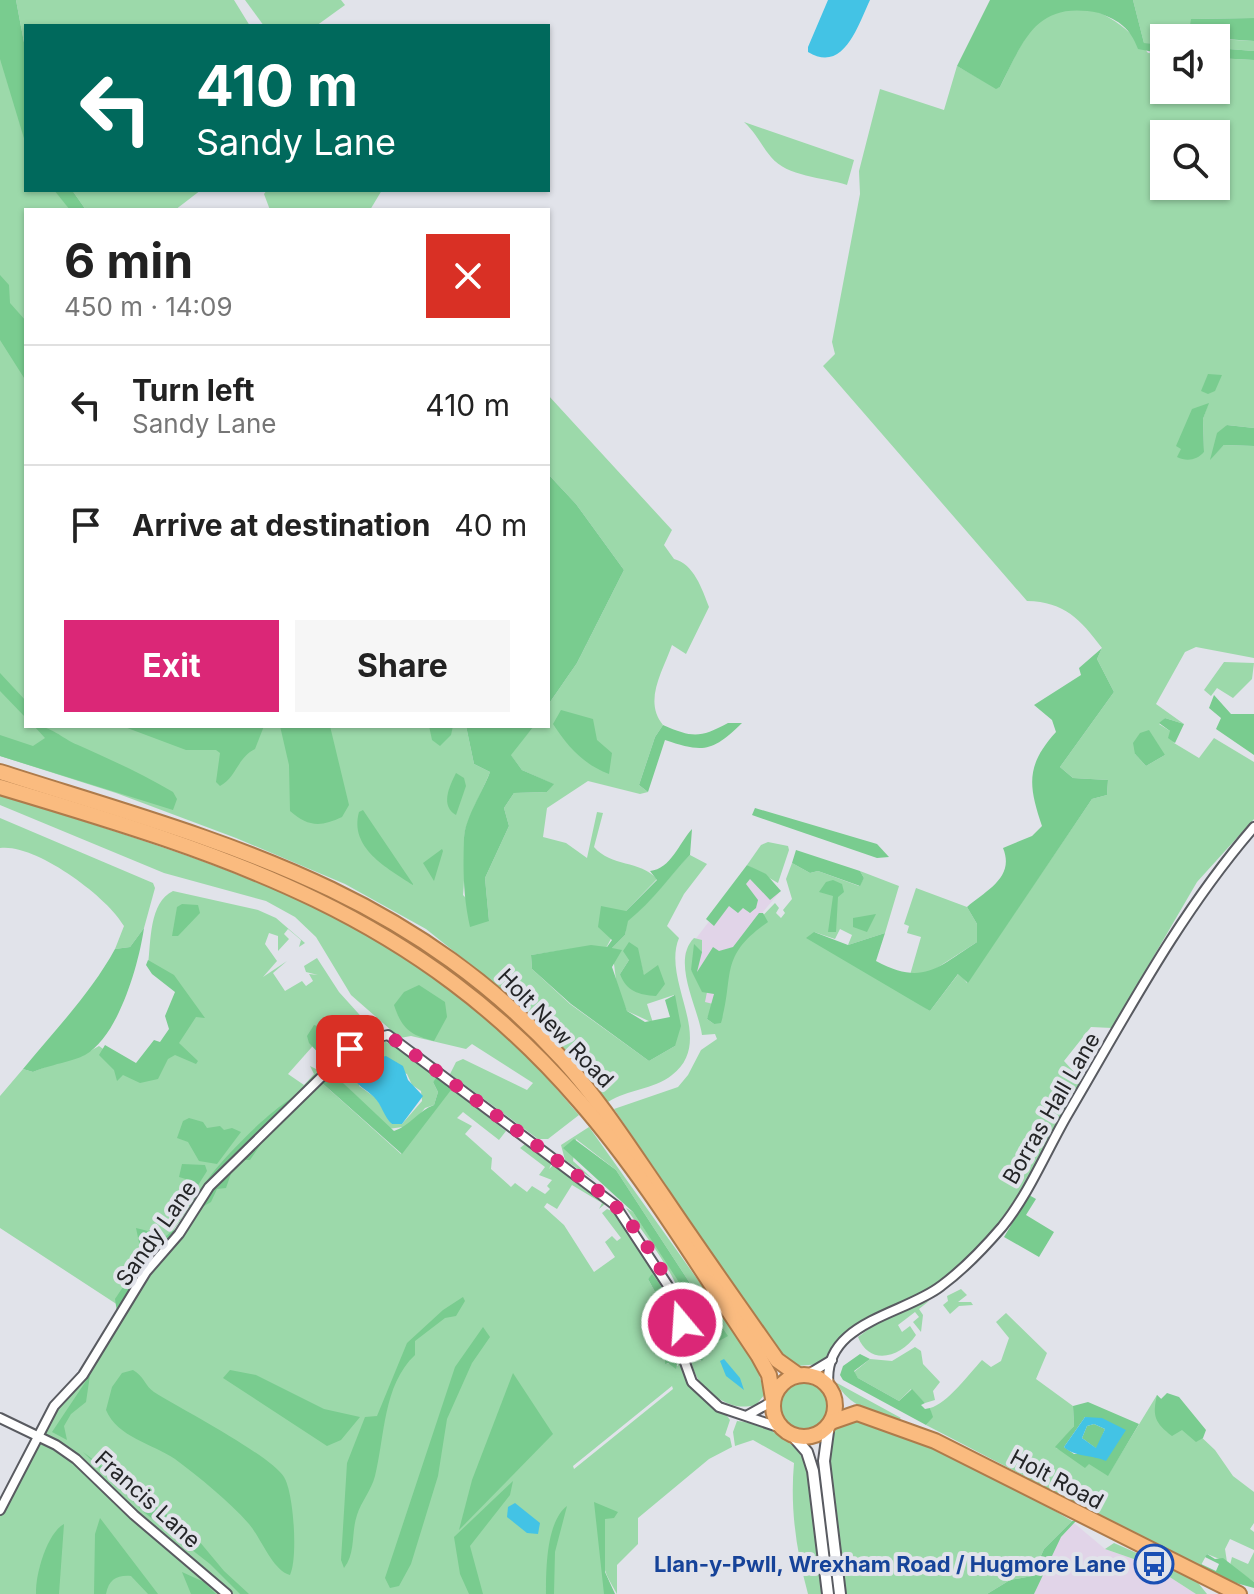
<!DOCTYPE html>
<meta charset="utf-8">
<style>
body{margin:0;font-family:Inter,sans-serif;background:#f6f6f6;color:#222;height:100vh;display:flex;flex-direction:column;font-size:30px;white-space:nowrap}
*{box-sizing:border-box;margin:0}
p{font-size:26px;color:#767676}
.icon{flex:none;width:44px;height:44px;fill:none;stroke:currentColor;stroke-width:2;stroke-linecap:round;stroke-linejoin:round}
.map{position:relative;flex:1;overflow:hidden}
.sheet{position:absolute;left:24px;top:208px;width:526px;height:520px;display:flex;flex-direction:column;background:#fff;border-radius:0px;box-shadow:0 2px 6px #0004}
.sheet>*{flex:none}
.hud{position:absolute;left:24px;top:24px;width:526px;height:168px;border-radius:0px;box-shadow:0 2px 6px #0004;background:#00695c;color:#fff;overflow:hidden}
.tools{position:absolute;left:1150px;top:24px;display:grid;gap:16px}
.tools a{display:grid;place-items:center;width:80px;height:80px;border-radius:0px;background:#fff;box-shadow:0 2px 6px #0004;font-size:40px}
.pin{position:absolute;display:grid;place-items:center;width:68px;height:68px;color:#fff;margin:-34px;border-radius:16px;box-shadow:0 4px 12px #0006}
.me{position:absolute;width:88px;margin:-44px;rotate:342deg;stroke-linejoin:round;filter:drop-shadow(0 0 6px #0008)}
.turn{display:flex;align-items:center;gap:28px;height:168px;padding:0 40px;font-size:36px}
.turn .icon{width:104px;height:104px;stroke-width:2.5}
.turn b{display:block;font-size:56px;line-height:68px}
.round{display:grid;place-items:center;flex:none;width:84px;height:84px;border-radius:0px;background:#f6f6f6}
.overview{display:flex;align-items:center;justify-content:space-between;height:136px;padding:0 40px}
h1{font-size:48px;font-weight:700;line-height:60px}
.action{display:flex;gap:16px;margin-top:auto;padding:16px 40px}
.action a{flex:1;height:92px;border-radius:0px;background:#db2777;color:#fff;font-size:32px;font-weight:700;line-height:92px;text-align:center}
.action a+a{background:#f6f6f6;color:#222}
ul{padding:0;list-style:none}
li{display:flex;align-items:center;gap:24px;height:120px;padding:0 40px;border-top:2px solid #e0e0e0}
li div{flex:1}
li b{display:block;font-size:30px}
li em{font-style:normal}
.map>svg:first-child{display:block}
</style>
<div class="map">
<svg width="1254" height="1594" viewBox="0 0 1254 1594">
<rect width="100%" height="100%" fill="#e1e3ea"/>
<g fill="#e1d4e8">
<path d="M748,870L779,893L745,933L719,1005L699,1014L686,971L685,953Z"/>
<path d="M1074,1523L1105,1549L1151,1565L1196,1594H1034L1044,1566L1061,1537Z"/>
</g>
<g fill="#9cd9aa" fill-rule="evenodd">
<path d="M0,0L26,76V190H56L74,210H26V726H466L474,764L490,772C484,788 465,822 464,838C464,857 465,876 463,895L489,921L485,878L509,826L504,808L514,793L547,792L553,784L522,770L510,754L534,726H548V705L577,663L624,570L576,504L548,474V395L672,530L664,545L674,559C694,564 702,589 709,607L686,654L672,645C663,671 643,701 663,725L655,737L639,785L648,792L640,794L588,781L547,808L543,837L566,843L587,858L597,812L603,813L594,847C611,867 640,860 657,879L626,911L606,948L591,946L531,955L532,969L570,1004L649,1061L675,1046L674,995L647,1004L653,1023L627,1011L617,988L612,948L625,935L627,921C654,900 667,878 690,855L707,864L684,894L667,926L679,938C661,981 717,1040 672,1075C653,1090 628,1089 608,1102L506,993L426,929L345,884L236,838L116,793L0,756ZM629,960L641,964L644,976L620,974Z"/>
<path d="M16,0H234L250,26H26V53Z"/>
<path d="M245,0H341L345,5L316,26H264Z"/>
<path d="M1133,0H1254V18L1192,19L1194,30L1209,38H1164V44L1144,43Z"/>
<path d="M1057,4C1095,3 1126,24 1148,53L1164,54V90H1216V58L1254,60V428L1227,425L1211,458L1224,445L1254,446V658L1196,647L1185,652L1156,704L1184,724L1165,718L1159,724L1170,731L1174,743L1199,758L1214,738L1254,762V819L1197,882L1112,1028L1091,1027L1064,1061L1075,1073L1085,1074C1043,1150 1004,1241 930,1291C909,1305 884,1306 863,1321C847,1332 837,1354 820,1364L797,1366L783,1358L614,1109L678,1087L688,1075L701,1050L717,1039L715,1034L702,1035C698,1007 671,961 694,938L702,940V952L691,970L707,992L705,1002L713,1004L707,1019L714,1024C723,966 735,943 775,903L779,908L776,913L781,918L785,913L783,910L792,899L786,879L792,863L810,873L818,871L859,886L864,878L860,871L899,886L885,933L848,945L852,935L840,929L835,939L814,932L930,1011L959,973L967,983L1092,799L1107,795L1108,780L1073,778L1060,767L1114,692L1097,659L1102,648C1080,619 1065,602 1027,601L823,366L835,354L832,342L860,194L859,171L880,89L944,110L957,66L996,88L1000,87C1015,58 1028,22 1057,4ZM1164,134H1216V186H1164ZM1208,404L1203,419L1204,452L1178,457ZM1135,748L1165,755L1146,766L1135,754Z"/>
<path d="M1216,39L1254,41V51L1216,48Z"/>
<path d="M744,122L854,160L847,185C823,177 787,177 771,157C761,145 756,133 744,122Z"/>
<path d="M72,190H201L175,210H86Z"/>
<path d="M267,190H382L370,210H270L264,194Z"/>
<path d="M1224,662L1254,663L1252,679L1233,698L1217,688L1211,696L1204,690Z"/>
<path d="M0,795C173,850 352,899 492,1021C524,1049 551,1083 579,1115L548,1139H538L450,1074L456,1062L463,1059L527,1090L533,1083L472,1044L466,1049L411,1036L400,1038L351,995L316,937L295,917L266,901L164,873L0,805Z"/>
<path d="M0,818L153,883L155,888L144,928L130,947L115,949L124,926C108,897 35,843 0,848Z"/>
<path d="M768,842L788,846L789,850L778,883L747,865L761,845Z"/>
<path d="M916,888L967,907L977,924V942L929,973L910,975L921,937L907,933L909,926L904,924Z"/>
<path d="M173,891L258,910L276,918L305,943L299,947L301,940L288,929L284,934L289,939L278,951V936L269,933L265,944L277,961L263,977L287,961L273,973L285,991L302,981L306,986L313,981L309,974L318,975L306,972L304,966L317,958L339,992L377,1034L360,1038L343,1051L340,1048L357,1034L351,1028L332,1044L327,1030L288,1074L304,1085L314,1074L310,1066L322,1072L205,1184L121,1307L0,1228V1096L23,1069L33,1072C55,1062 78,1059 99,1046L147,1080L198,1012L148,965C151,942 149,902 173,891Z"/>
<path d="M383,1041L394,1045L506,1131L499,1140L463,1112L457,1118L472,1126L465,1134L492,1158L491,1169L511,1187L515,1183L527,1192L532,1186L545,1194L550,1189L547,1186L552,1180L539,1175L545,1167L520,1148L525,1144L552,1163L549,1169L554,1164L604,1200L605,1204L599,1209L602,1203L572,1185L557,1209L547,1203L544,1207L564,1225L594,1272L615,1257L605,1242L612,1236L617,1241L621,1238L602,1213L607,1209L616,1213C635,1240 662,1270 672,1301C681,1327 673,1355 687,1380C698,1401 721,1405 730,1420L725,1435L730,1438L732,1447L709,1459L638,1518V1544L617,1565V1594C615,1590 608,1579 606,1573C597,1552 611,1531 600,1511L605,1594H0V1510L54,1406L127,1311L148,1273L211,1188L321,1082L401,1154L450,1090L436,1079L433,1082L438,1092L434,1105L425,1108L410,1126L388,1129L340,1080L344,1058L362,1046ZM365,1059L407,1074L412,1085L421,1091L422,1101L402,1124H392L376,1098L359,1086ZM652,1275C680,1300 670,1333 678,1366L666,1363L667,1314L648,1279ZM672,1386L673,1389L574,1469L573,1466Z"/>
<path d="M589,1127L754,1359L765,1394L756,1405C743,1408 733,1407 721,1400C678,1378 695,1334 681,1297C670,1265 645,1236 626,1208L633,1212L693,1301L695,1291L616,1170L576,1139L573,1161L594,1180L565,1160L561,1145ZM701,1298L712,1345L701,1361C687,1339 685,1319 701,1298Z"/>
<path d="M961,1289L967,1295L958,1302H971L973,1305L959,1306L950,1314L943,1305L948,1301L947,1296Z"/>
<path d="M929,1301L919,1309L923,1315L921,1332L913,1322L919,1317L915,1312L898,1325L902,1332L910,1326L916,1335C901,1357 870,1367 858,1337L885,1317Z"/>
<path d="M1006,1313L1047,1353L1036,1379L1073,1406L1074,1426L1056,1448L1100,1467L1108,1475L1157,1395L1215,1450L1233,1476L1254,1492V1523L1250,1529L1254,1532V1550L1230,1539L1225,1549L1227,1562L1207,1554L1200,1567L926,1425L932,1417L930,1408C947,1404 969,1374 982,1360L991,1367L1001,1361L1009,1338L996,1322Z"/>
<path d="M915,1347L921,1351L923,1364L940,1382L933,1391L935,1400L925,1403L911,1389L899,1401L858,1378L854,1372L870,1359L892,1361Z"/>
<circle cx="803" cy="1406" r="26"/>
<path d="M837,1383L901,1418L897,1421C874,1413 847,1405 837,1383Z"/>
<path d="M851,1418L899,1430L1016,1488L1072,1521L1044,1549L1032,1576L1010,1580L987,1594H846L828,1446L838,1424Z"/>
<path d="M737,1421C766,1423 802,1444 808,1471L823,1594H808C796,1550 790,1508 794,1463L753,1440L735,1446L733,1432Z"/>
<path d="M1114,1543L1195,1579L1207,1594H1196L1151,1565L1105,1549Z"/>
<path d="M1254,1552V1582L1230,1565L1232,1557L1248,1564Z"/>
</g>
<g fill="#79cc8f" fill-rule="evenodd">
<path d="M0,0H16L26,53V145L0,59Z"/>
<path d="M990,0H1133L1144,43L1164,44V54L1138,49C1130,28 1120,21 1099,13C1035,0 1024,41 1000,87L996,89L957,66Z"/>
<path d="M1254,18V41L1209,38L1194,30L1189,32L1191,19Z"/>
<path d="M1216,48L1254,51V60L1216,58Z"/>
<path d="M54,190H72L86,210H70Z"/>
<path d="M0,275L9,285L10,303L26,321V381L0,340Z"/>
<path d="M1208,374L1222,375L1215,391L1208,394L1201,391Z"/>
<path d="M1209,403L1203,419L1204,452C1197,460 1187,462 1177,457L1181,449L1176,446L1192,409Z"/>
<path d="M1227,425L1254,428V446L1224,445L1210,460L1217,433Z"/>
<path d="M548,474L576,504L624,570L577,663L548,705Z"/>
<path d="M1102,648L1097,659L1114,692L1060,767L1073,778L1108,780L1107,795L1092,799L968,983L958,974L930,1011L806,938L814,932L848,945L885,933L876,961C923,986 937,968 977,942V924L967,907C987,890 1015,877 1003,848L1032,836L1042,826C1028,785 1026,765 1056,732L1052,720L1034,705L1081,675L1079,668Z"/>
<path d="M0,673L26,701V718L0,691Z"/>
<path d="M1214,695L1231,714H1254V755L1216,729L1221,718L1209,708Z"/>
<path d="M561,710L593,719L597,740L612,753L609,774C583,764 568,747 553,724Z"/>
<path d="M1165,718L1184,724L1175,743L1168,738L1170,731L1159,723Z"/>
<path d="M728,723H742C712,752 704,753 665,740L648,792L639,785L655,737L663,725C693,738 700,738 728,723Z"/>
<path d="M34,726C52,726 61,738 78,745C111,760 141,773 173,792L177,799L173,810L0,756V735L33,746L45,738Z"/>
<path d="M122,726H264L255,749C237,758 236,778 220,786L216,782L220,753L216,750H186Z"/>
<path d="M280,726H330L349,805L342,817C321,827 308,827 290,811L289,765Z"/>
<path d="M429,726H453L451,735L440,746L432,740Z"/>
<path d="M466,726H534L511,755L522,770L554,784L547,792L514,793L504,808L509,826L485,878L489,921L470,927C463,896 463,868 464,838C465,818 483,791 490,772L474,764Z"/>
<path d="M1149,730L1165,755L1146,766L1135,754L1133,743L1140,733Z"/>
<path d="M456,773L464,778L466,786L456,815C440,806 449,787 456,773Z"/>
<path d="M755,808L877,844L889,857L877,858L752,815Z"/>
<path d="M363,810L413,884V885C387,868 349,848 359,812Z"/>
<path d="M692,829L690,855C667,879 654,900 628,921L625,935L612,948L622,950L612,967L627,1011L645,1022L670,1017L665,1000L675,995L681,1026L675,1046L649,1061L571,1004L532,969L531,955L591,945L607,947L612,940L598,927L601,906L626,911L657,880L650,871C671,869 679,843 692,829Z"/>
<path d="M442,849L443,851L434,881L423,863Z"/>
<path d="M796,850L860,871L864,878L860,886L818,871L810,873L792,863Z"/>
<path d="M747,865L766,874L781,891L770,900L750,879L746,884L758,900L756,908L750,913L743,908L738,913L729,906L714,926L706,919Z"/>
<path d="M833,880L842,884L844,892L838,897L836,932H828L833,896L819,892L826,882Z"/>
<path d="M182,904L198,905L200,913L178,936H172L177,907Z"/>
<path d="M759,913H763L768,922C718,957 735,974 721,1023L714,1024L707,1019L714,994L702,992L691,970L694,944L702,952L697,972L713,947L719,951L733,947Z"/>
<path d="M876,914L867,932L853,927V918Z"/>
<path d="M144,928C139,963 119,1036 85,1055C74,1061 49,1065 33,1072L23,1069C55,1030 91,993 115,949L130,947Z"/>
<path d="M629,942L638,948L644,975L658,965L665,984L656,996C639,995 626,991 620,974L629,960L623,951Z"/>
<path d="M148,960L174,975L205,1018L196,1017L179,1043L198,1061L196,1064L175,1055L168,1059L158,1079L140,1083L123,1075L117,1081L114,1070L99,1055L105,1045L136,1063L154,1040L160,1042L169,1029L165,1016L175,992L152,974L146,965Z"/>
<path d="M419,985L445,1002L447,1017L434,1041C410,1035 402,1029 394,1005L404,992Z"/>
<path d="M314,1025L327,1029V1042L338,1056L330,1065L309,1043L307,1036Z"/>
<path d="M344,1058L340,1080L394,1131C411,1125 418,1111 434,1105L438,1092L433,1082L436,1078L451,1090L402,1154L321,1082Z"/>
<path d="M301,1094L304,1099L265,1138L250,1160H242L234,1165L226,1188L217,1189L211,1202L190,1214C186,1191 278,1099 301,1094Z"/>
<path d="M189,1118L203,1122L207,1128L220,1126L224,1130L232,1128L241,1132L217,1164L199,1161L188,1142L177,1138L183,1121Z"/>
<path d="M574,1139L616,1170L695,1291L692,1302L633,1212L563,1148Z"/>
<path d="M182,1164L205,1165L207,1171L190,1198L181,1202L189,1180L179,1177Z"/>
<path d="M1029,1195L1036,1199L1026,1215L1054,1232L1039,1257L1004,1237Z"/>
<path d="M180,1226C163,1261 138,1281 117,1312L115,1299C133,1272 152,1243 180,1226Z"/>
<path d="M136,1228L148,1231L153,1228L158,1233L141,1252Z"/>
<path d="M652,1274C672,1295 684,1341 676,1369L668,1363L665,1364L667,1314L648,1279Z"/>
<path d="M463,1297L465,1301L456,1316L445,1318L415,1341V1355C383,1385 385,1436 375,1476C371,1491 361,1502 357,1515C351,1532 356,1553 344,1568L341,1560L347,1463L365,1417L377,1416L407,1343L443,1310Z"/>
<path d="M701,1297L728,1336L712,1345L702,1361C690,1352 685,1328 690,1313C691,1308 698,1301 701,1297Z"/>
<path d="M483,1327L490,1337L472,1363L447,1419L438,1476L411,1564L399,1586L390,1588L385,1578L455,1367Z"/>
<path d="M860,1354L870,1359L854,1371L858,1378L899,1401L912,1389L925,1403L921,1405L925,1409L930,1408L933,1417L926,1425L843,1380L840,1375L843,1366Z"/>
<path d="M133,1370C144,1376 145,1386 154,1392C181,1409 270,1455 284,1477C294,1493 298,1559 290,1575C273,1571 261,1538 249,1524C228,1500 200,1478 175,1459C153,1444 117,1437 106,1410L112,1387L122,1373Z"/>
<path d="M230,1370L256,1375L324,1409L360,1417L341,1440L327,1446L223,1378Z"/>
<path d="M513,1373L553,1434L459,1530L472,1480Z"/>
<path d="M90,1375L86,1402L71,1414L64,1426L67,1440L52,1432Z"/>
<path d="M1167,1393L1179,1397L1206,1430L1203,1438L1196,1442L1182,1430L1172,1436C1155,1423 1152,1416 1157,1395L1161,1399Z"/>
<path d="M1088,1402L1139,1424L1108,1476L1089,1464L1085,1468L1055,1447L1074,1426L1073,1406ZM1085,1417L1117,1428L1091,1454H1074L1064,1447Z"/>
<path d="M1094,1424L1105,1429L1097,1449L1082,1438L1087,1426Z"/>
<path d="M83,1452L194,1535L224,1571L249,1594H240L210,1564L145,1513Z"/>
<path d="M513,1481L510,1495L470,1546L483,1594H469L460,1574L454,1537Z"/>
<path d="M594,1502L618,1512L614,1518L605,1519V1572L615,1594H604Z"/>
<path d="M567,1506L555,1552L554,1594H546C546,1570 546,1522 567,1506Z"/>
<path d="M100,1518L158,1594H148L131,1576C117,1575 109,1579 106,1594H94L95,1534Z"/>
<path d="M1072,1521H1076L1061,1537L1034,1594H987L1010,1580L1032,1576L1044,1549Z"/>
<path d="M64,1524L59,1594H36C35,1575 47,1533 64,1524Z"/>
<path d="M1207,1554L1215,1559L1223,1558L1254,1582V1588L1225,1580L1200,1567L1201,1564L1216,1571L1219,1564L1205,1557Z"/>
<path d="M182,1572L204,1582L216,1594H191Z"/>
</g>
<g fill="#43c3e5" fill-rule="evenodd">
<path d="M828,0H870C858,25 844,74 808,52V47Z"/>
<path d="M386,1056L403,1066L408,1080L423,1096L402,1124H392C384,1117 382,1105 374,1097C365,1088 356,1086 352,1074L359,1062Z"/>
<path d="M724,1359L740,1378L744,1390L726,1376L720,1361Z"/>
<path d="M1085,1417L1102,1418L1126,1430L1106,1461C1093,1455 1074,1457 1064,1447ZM1094,1424L1105,1429L1096,1448L1082,1438L1087,1426Z"/>
<path d="M515,1503L540,1523L538,1534L527,1533L507,1517L508,1507Z"/>
</g>
<g fill="none" stroke-linecap="round" stroke-linejoin="round">
<g stroke="#595b61" stroke-width="12">
<g id="minor">
<path d="M807,1375L832,1360"/>
<path d="M829,1388C819,1322 904,1315 941,1286C964,1269 984,1248 1002,1227C1028,1195 1046,1152 1066,1117C1125,1017 1178,915 1254,827"/>
<path d="M748,1415L773,1401"/>
<path d="M0,1418L56,1445L76,1459L134,1515L227,1594"/>
<path d="M0,1510L54,1406L83,1375L146,1272L179,1234L209,1187L350,1049L365,1040L388,1035L615,1205L678,1301L683,1357L692,1382L719,1407L781,1428"/>
</g>
</g>
<g stroke="#595b61" stroke-width="14">
<g id="tertiary">
<path d="M829,1424L824,1461L840,1594"/>
<path d="M793,1436L807,1452L813,1471L828,1594"/>
</g>
</g>
<g stroke="#ae7b4b" stroke-width="18">
<g id="trunk">
<path d="M0,772C216,841 403,885 563,1060C601,1102 631,1150 663,1196C700,1251 739,1306 777,1360L798,1375"/>
<path d="M0,787C231,856 417,913 580,1102C647,1179 701,1271 758,1355L769,1375L773,1399"/>
<circle cx="804" cy="1406" r="31"/>
<path d="M831,1422L857,1413L935,1441L1239,1594"/>
</g>
</g>
<use href="#minor" stroke="#fff" stroke-width="8"/>
<use href="#tertiary" stroke="#fff" stroke-width="10"/>
<use href="#trunk" stroke="#fabb7f" stroke-width="14"/>
</g>
<g fill="none" stroke-linecap="round" stroke-linejoin="round">
<path stroke="#db2777" stroke-width="14" stroke-dasharray="0 25.2" d="M350,1049L365,1040L388,1035L605,1196C636,1223 674,1282 682,1323"/>
</g>
<defs>
<g id="bus-ring" transform="scale(2)"><circle r="9.5" fill="#e1e3ea" stroke="#1a4fb4" stroke-width="1.5"/><path d="M-5-6H5V4H4V6H2V4H-2V6H-4V4H-5ZM-3.5-4V0h7V-4ZM-3.5 1.2v1.5H-2V1.2ZM2 1.2v1.5H3.5V1.2Z" fill="#1a4fb4"/></g>
</defs>
<g fill-rule="evenodd">
<use href="#bus-ring" x="1154" y="1564"/>
</g>
<g text-anchor="middle" stroke-width="8" stroke-linejoin="round" paint-order="stroke">
<g font-size="22" fill="#242527" stroke="#e1e3ea">
<text transform="translate(556 1028) rotate(46)" y="8">Holt New Road</text>
<text transform="translate(1051 1108) rotate(-60)" y="8">Borras Hall Lane</text>
<text transform="translate(156 1233) rotate(-55)" y="8">Sandy Lane</text>
<text transform="translate(1057 1479) rotate(28)" y="8">Holt Road</text>
<text transform="translate(148 1499) rotate(42)" y="8">Francis Lane</text>
</g>
<g font-size="22" font-weight="bold" fill="#164399" stroke="#e1e3ea" text-anchor="end">
<text x="1126" y="1572">Llan-y-Pwll, Wrexham Road / Hugmore Lane</text>
</g>
</g>
</svg>
<div class="tools">
<a><svg class="icon" aria-label="sound" viewBox="0 0 24 24"><path d="M4 9h4l5-4v14l-5-4H4zM17 9q2 3 0 6"/></svg></a>
<a><svg class="icon" aria-label="search" viewBox="0 0 24 24"><circle cx="10" cy="10" r="6"/><path d="M15 15l6 6"/></svg></a>
</div>
<div class="pin" style="left:350px;top:1049px;background:#d93025"><svg class="icon" aria-label="arrive" viewBox="0 0 24 24"><path d="M6 21V4h12l-3 4 3 4H6"/></svg></div>
<svg class="me" style="left:682px;top:1323px" viewBox="-20 -20 40 40"><circle r="17" fill="#db2777" stroke="#fff" stroke-width="3"/><path d="M0-11L8 9 0 5-8 9z" fill="#fff"/></svg>
<div class="hud">
<div class="turn"><svg class="icon" aria-label="left" viewBox="0 0 24 24"><path d="M17 20v-9H6M10 6l-5 5 5 5"/></svg><div><b>410 m</b>Sandy Lane</div></div>
</div>
<section class="sheet">
<div class="overview"><div><h1>6 min</h1><p>450 m · 14:09</p></div><a class="round" style="background:#d93025;color:#fff"><svg class="icon" aria-label="close" viewBox="0 0 24 24"><path d="M6 6l12 12M18 6L6 18"/></svg></a></div>
<ul>
<li><svg class="icon" aria-label="left" viewBox="0 0 24 24"><path d="M17 20v-9H6M10 6l-5 5 5 5"/></svg><div><b>Turn left</b><p>Sandy Lane</p></div><em>410 m</em></li>
<li><svg class="icon" aria-label="arrive" viewBox="0 0 24 24"><path d="M6 21V4h12l-3 4 3 4H6"/></svg><div><b>Arrive at destination</b></div><em>40 m</em></li>
</ul>
<div class="action"><a>Exit</a><a>Share</a></div>
</section>
</div>
